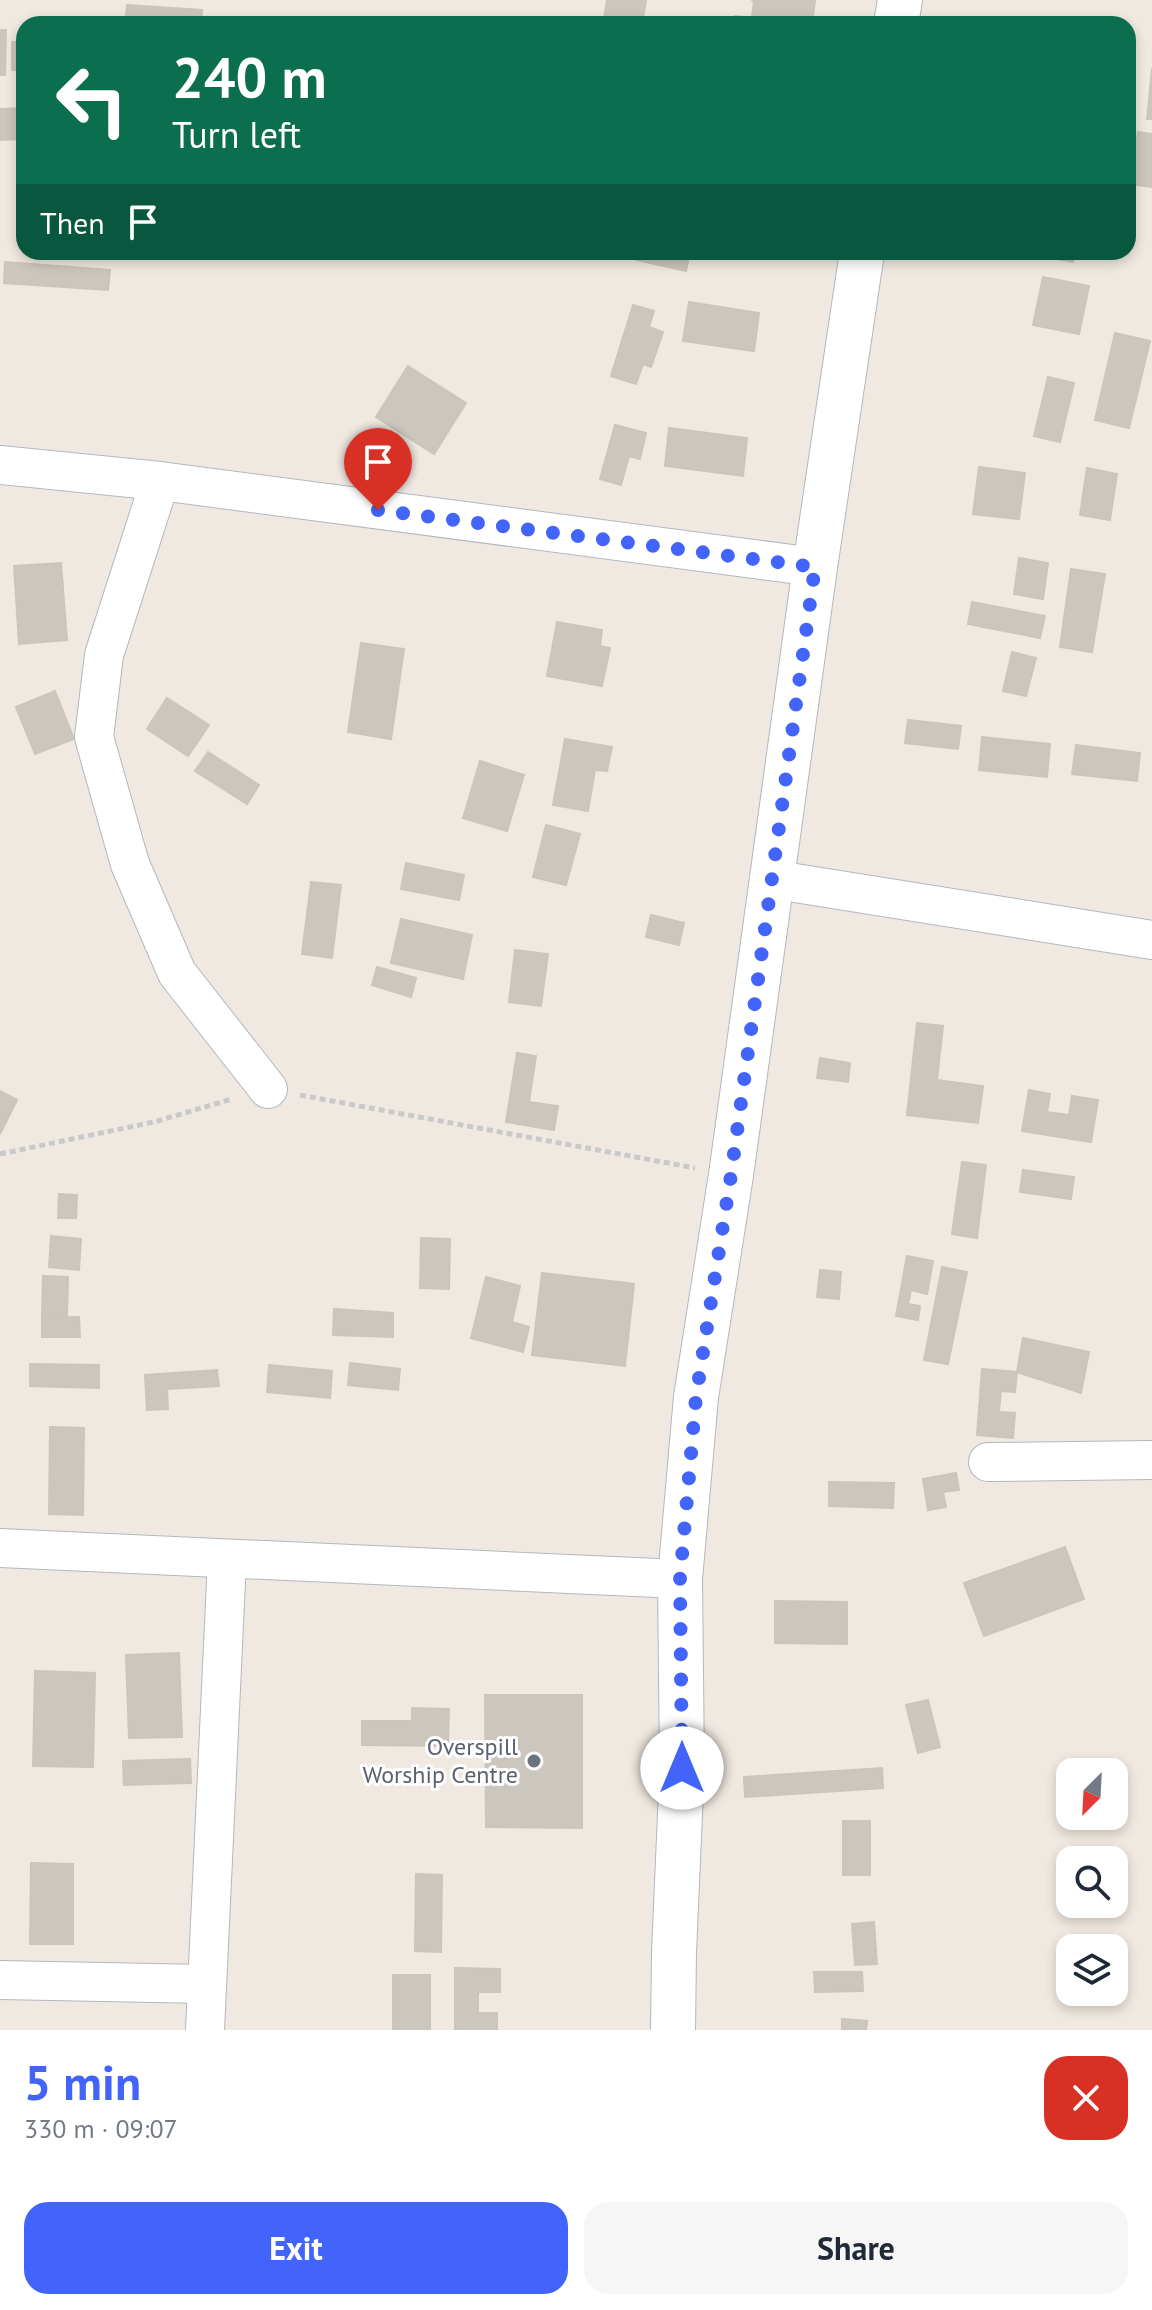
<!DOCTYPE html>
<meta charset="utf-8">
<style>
body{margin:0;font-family:"PT Sans",sans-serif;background:#f6f6f7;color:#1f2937;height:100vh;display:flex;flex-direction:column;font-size:30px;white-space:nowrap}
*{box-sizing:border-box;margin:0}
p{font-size:26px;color:#747a83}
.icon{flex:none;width:44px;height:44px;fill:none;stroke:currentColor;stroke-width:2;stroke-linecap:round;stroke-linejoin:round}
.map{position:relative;height:2030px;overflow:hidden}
.drawer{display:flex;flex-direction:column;background:#fff;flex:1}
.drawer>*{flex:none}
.hud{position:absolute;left:16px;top:16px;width:1120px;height:244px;border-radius:24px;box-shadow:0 4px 12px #0003;background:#0b6e4f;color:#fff;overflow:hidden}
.needle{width:52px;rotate:204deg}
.buttons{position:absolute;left:1056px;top:1758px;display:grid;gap:16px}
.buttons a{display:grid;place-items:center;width:72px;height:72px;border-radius:16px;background:#fff;box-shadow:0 4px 12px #0003;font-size:40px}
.pin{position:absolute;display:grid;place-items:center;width:68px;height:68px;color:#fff;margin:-82px -34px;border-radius:50% 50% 50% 0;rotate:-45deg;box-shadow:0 0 8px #0007}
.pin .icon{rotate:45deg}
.me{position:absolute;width:88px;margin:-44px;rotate:0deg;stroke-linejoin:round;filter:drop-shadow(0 0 6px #0008)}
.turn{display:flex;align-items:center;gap:28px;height:168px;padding:0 24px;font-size:36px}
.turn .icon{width:104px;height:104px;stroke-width:2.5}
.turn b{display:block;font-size:56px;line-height:68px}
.then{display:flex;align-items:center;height:76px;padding:0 24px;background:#0003;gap:16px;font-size:30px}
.round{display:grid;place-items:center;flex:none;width:84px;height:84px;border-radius:24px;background:#f6f6f7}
.overview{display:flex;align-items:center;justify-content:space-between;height:136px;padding:0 24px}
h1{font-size:48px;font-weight:800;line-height:60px;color:#4264fb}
.primary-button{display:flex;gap:16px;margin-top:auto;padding:16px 24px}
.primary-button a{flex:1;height:92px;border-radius:24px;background:#4264fb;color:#fff;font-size:32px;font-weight:800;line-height:92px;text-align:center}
.primary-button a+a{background:#f6f6f7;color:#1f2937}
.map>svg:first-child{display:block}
</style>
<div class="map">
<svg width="1152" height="2030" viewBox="0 0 1152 2030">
<rect width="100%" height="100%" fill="#efe9e1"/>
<g fill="#cbc7bf" stroke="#cbc5ba" stroke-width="2">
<path d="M607,0H646L642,24H603Z"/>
<path d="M751,0H815L812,24H734L735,16L752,18L754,0Z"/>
<path d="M127,5L202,10L201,24H125Z"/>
<path d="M0,30H6L5,75H0Z"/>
<rect x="12" y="42" width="12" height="28"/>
<path d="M1152,68V119H1147Z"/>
<path d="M24,108V139L0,140V109Z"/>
<path d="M1138,132L1152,134V187L1130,184Z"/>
<path d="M639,252H690L686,271L637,260Z"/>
<path d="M1058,252H1075L1073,262L1057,259Z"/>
<path d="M5,262L110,270L108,290L4,283Z"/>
<path d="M1043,277L1089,286L1079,334L1033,325Z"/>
<path d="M689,302L759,313L754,351L683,341Z"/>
<path d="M633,305L654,311L649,327L663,332L651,367L643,364L636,384L611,376Z"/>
<path d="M1115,333L1150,341L1129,428L1095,420Z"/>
<path d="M408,366L466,403L434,454L376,417Z"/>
<path d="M1048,377L1074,383L1060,442L1034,436Z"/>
<path d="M615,425L646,433L640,459L629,456L621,485L600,479Z"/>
<path d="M669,428L747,438L743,476L665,466Z"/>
<path d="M979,467L1025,473L1019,519L973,514Z"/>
<path d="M1087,468L1117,474L1110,520L1080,515Z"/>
<path d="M1019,558L1048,563L1043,599L1014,594Z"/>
<path d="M61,563L67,640L19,644L14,566Z"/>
<path d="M1071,569L1105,574L1092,652L1060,647Z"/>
<path d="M972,602L1045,616L1040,638L968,624Z"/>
<path d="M557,622L602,630L600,646L610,648L602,686L547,676Z"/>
<path d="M361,643L404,649L391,739L348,732Z"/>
<path d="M1012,652L1036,658L1026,696L1003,691Z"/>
<path d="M55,691L74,739L35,754L16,707Z"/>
<path d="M167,698L209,725L188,756L147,729Z"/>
<path d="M908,720L961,726L958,749L905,743Z"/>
<path d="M982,737L1050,744L1047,777L979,770Z"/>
<path d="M565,739L612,747L607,771L595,770L588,811L553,805Z"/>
<path d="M1076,745L1140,753L1137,781L1072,774Z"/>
<path d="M208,752L259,785L247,804L195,771Z"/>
<path d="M480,761L524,775L507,831L463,818Z"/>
<path d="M546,825L580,834L566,885L533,877Z"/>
<path d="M406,863L464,875L459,900L401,889Z"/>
<path d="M311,882L341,885L332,958L302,954Z"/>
<path d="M651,915L684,923L679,945L646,937Z"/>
<path d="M401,919L472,935L463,979L391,963Z"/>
<path d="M515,950L548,954L541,1006L509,1002Z"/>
<path d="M377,967L416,978L411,997L372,985Z"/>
<path d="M917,1023L943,1026L937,1080L983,1086L978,1123L907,1115Z"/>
<path d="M517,1053L536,1056L529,1102L558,1106L554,1130L506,1122Z"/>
<path d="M820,1058L850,1063L848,1082L817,1078Z"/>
<path d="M1029,1090L1050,1094L1047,1112L1069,1115L1072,1096L1098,1100L1091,1142L1022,1131Z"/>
<path d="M0,1091L17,1100L0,1134Z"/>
<path d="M962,1162L986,1165L977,1238L952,1234Z"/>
<path d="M1023,1170L1074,1177L1071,1199L1020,1192Z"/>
<path d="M59,1194L77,1195L76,1218H58Z"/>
<path d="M51,1236L81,1239L79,1270L49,1267Z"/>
<path d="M421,1238L450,1239L449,1289L420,1288Z"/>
<path d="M907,1256L933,1261L927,1294L911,1290L908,1304L920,1306L918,1320L896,1316Z"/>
<path d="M942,1267L967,1272L948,1364L924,1360Z"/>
<path d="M820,1270L841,1272L839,1299L817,1297Z"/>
<path d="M542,1273L634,1284L625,1366L532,1355Z"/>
<path d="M43,1276L68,1277L67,1318H42Z"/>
<path d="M486,1277L520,1286L512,1322L529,1327L523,1352L471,1338Z"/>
<path d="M334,1309L393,1313V1337L333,1335Z"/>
<path d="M79,1317L80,1337H42V1318Z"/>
<path d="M1023,1338L1089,1352L1081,1393L1017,1372Z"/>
<path d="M350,1363L400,1369L398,1390L348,1385Z"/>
<path d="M30,1364L99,1365V1388L30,1386Z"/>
<path d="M269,1365L332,1371L330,1398L267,1392Z"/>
<path d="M982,1369L1017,1372L1015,1392L1001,1391L999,1412L1015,1413L1013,1438L977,1435Z"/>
<path d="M217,1370L219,1386L167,1389L168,1409L147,1410L145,1375Z"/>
<path d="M50,1427L84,1428L83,1515L49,1514Z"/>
<path d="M956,1473L959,1490L943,1492L946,1507L928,1510L923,1479Z"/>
<path d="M829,1482L894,1483L893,1508L829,1506Z"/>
<path d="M1065,1547L1084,1599L984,1636L964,1583Z"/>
<path d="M775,1601L847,1602V1644L775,1643Z"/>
<path d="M179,1653L182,1737L129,1738L126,1655Z"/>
<path d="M35,1671L95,1673L93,1767L33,1766Z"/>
<path d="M485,1695H582V1828L486,1827Z"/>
<path d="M928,1700L940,1747L918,1753L906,1705Z"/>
<path d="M412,1708L449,1709L448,1746L362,1745V1721H412Z"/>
<path d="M190,1759L191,1783L124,1785L123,1761Z"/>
<path d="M882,1768L883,1788L745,1797L744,1777Z"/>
<rect x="843" y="1821" width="27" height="54"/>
<path d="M31,1863L73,1864V1944H30Z"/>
<path d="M416,1874L442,1875L441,1952L415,1951Z"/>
<path d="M874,1922L877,1964L855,1965L852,1924Z"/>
<path d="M455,1968L500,1969V1992H478V2013H497V2030H455Z"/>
<path d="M814,1972H862L863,1991L815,1992Z"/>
<rect x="393" y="1975" width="37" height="55"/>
<path d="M842,2019L867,2021L866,2030H842Z"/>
</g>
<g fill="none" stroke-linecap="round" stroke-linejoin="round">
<g stroke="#b4b7c1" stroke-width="40">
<g id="minor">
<path d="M0,465L160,481L815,567"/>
<path d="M160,481L104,655L94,737L130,864L177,973L268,1089"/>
<path d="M770,879L1152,940"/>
<path d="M988,1462L1152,1460"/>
<path d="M0,1548L680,1579"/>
<path d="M0,1980L206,1984"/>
<path d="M205,2030L227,1560"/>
</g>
</g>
<g stroke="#b4b7c1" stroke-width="46">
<g id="tertiary">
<path d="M896,24L900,0"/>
<path d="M673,2030L674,1952L682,1768L680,1579L696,1397L731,1175L815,567L862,252"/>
</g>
</g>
<g stroke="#c9c9c9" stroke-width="5" stroke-dasharray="6 4" stroke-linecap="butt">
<path d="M300,1095L695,1168"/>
<path d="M0,1154L154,1122L232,1099"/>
</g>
<use href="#minor" stroke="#fff" stroke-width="38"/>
<use href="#tertiary" stroke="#fff" stroke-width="44"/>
</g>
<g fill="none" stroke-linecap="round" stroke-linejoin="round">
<path stroke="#4264fb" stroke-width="14" stroke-dasharray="0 25.2" d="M378,510L815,567L731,1175L696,1397L680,1579L682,1768"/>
</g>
<circle fill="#6b7280" stroke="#fff" stroke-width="3" cx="534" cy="1761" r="8"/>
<g text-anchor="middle" stroke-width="6" stroke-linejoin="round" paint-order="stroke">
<g font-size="24" fill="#5b616d" stroke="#fff" text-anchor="end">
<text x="518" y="1755">Overspill<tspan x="518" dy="28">Worship Centre</tspan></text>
</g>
</g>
</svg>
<div class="buttons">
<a><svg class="needle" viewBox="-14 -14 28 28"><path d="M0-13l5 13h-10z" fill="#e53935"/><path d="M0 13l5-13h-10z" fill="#747a83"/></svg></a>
<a><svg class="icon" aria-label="search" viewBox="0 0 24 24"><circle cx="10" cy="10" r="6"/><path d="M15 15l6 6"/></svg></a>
<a><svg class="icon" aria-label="layers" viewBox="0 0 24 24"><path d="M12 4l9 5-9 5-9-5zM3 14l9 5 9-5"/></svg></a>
</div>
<div class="pin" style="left:378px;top:510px;background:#d93025"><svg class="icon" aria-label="arrive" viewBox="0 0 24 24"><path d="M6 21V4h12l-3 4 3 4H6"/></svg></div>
<svg class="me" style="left:682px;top:1768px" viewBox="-20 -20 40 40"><circle r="19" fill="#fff"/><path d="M0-13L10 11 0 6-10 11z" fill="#4264fb"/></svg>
<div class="hud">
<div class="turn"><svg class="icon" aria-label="left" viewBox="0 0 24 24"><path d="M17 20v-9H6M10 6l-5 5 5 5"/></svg><div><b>240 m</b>Turn left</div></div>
<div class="then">Then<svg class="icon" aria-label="arrive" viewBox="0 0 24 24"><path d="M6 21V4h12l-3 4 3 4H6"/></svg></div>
</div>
</div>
<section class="drawer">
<div class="overview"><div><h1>5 min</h1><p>330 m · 09:07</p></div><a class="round" style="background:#d93025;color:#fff"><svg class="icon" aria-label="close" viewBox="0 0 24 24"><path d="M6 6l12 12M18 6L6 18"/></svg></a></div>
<div class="primary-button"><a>Exit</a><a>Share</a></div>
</section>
